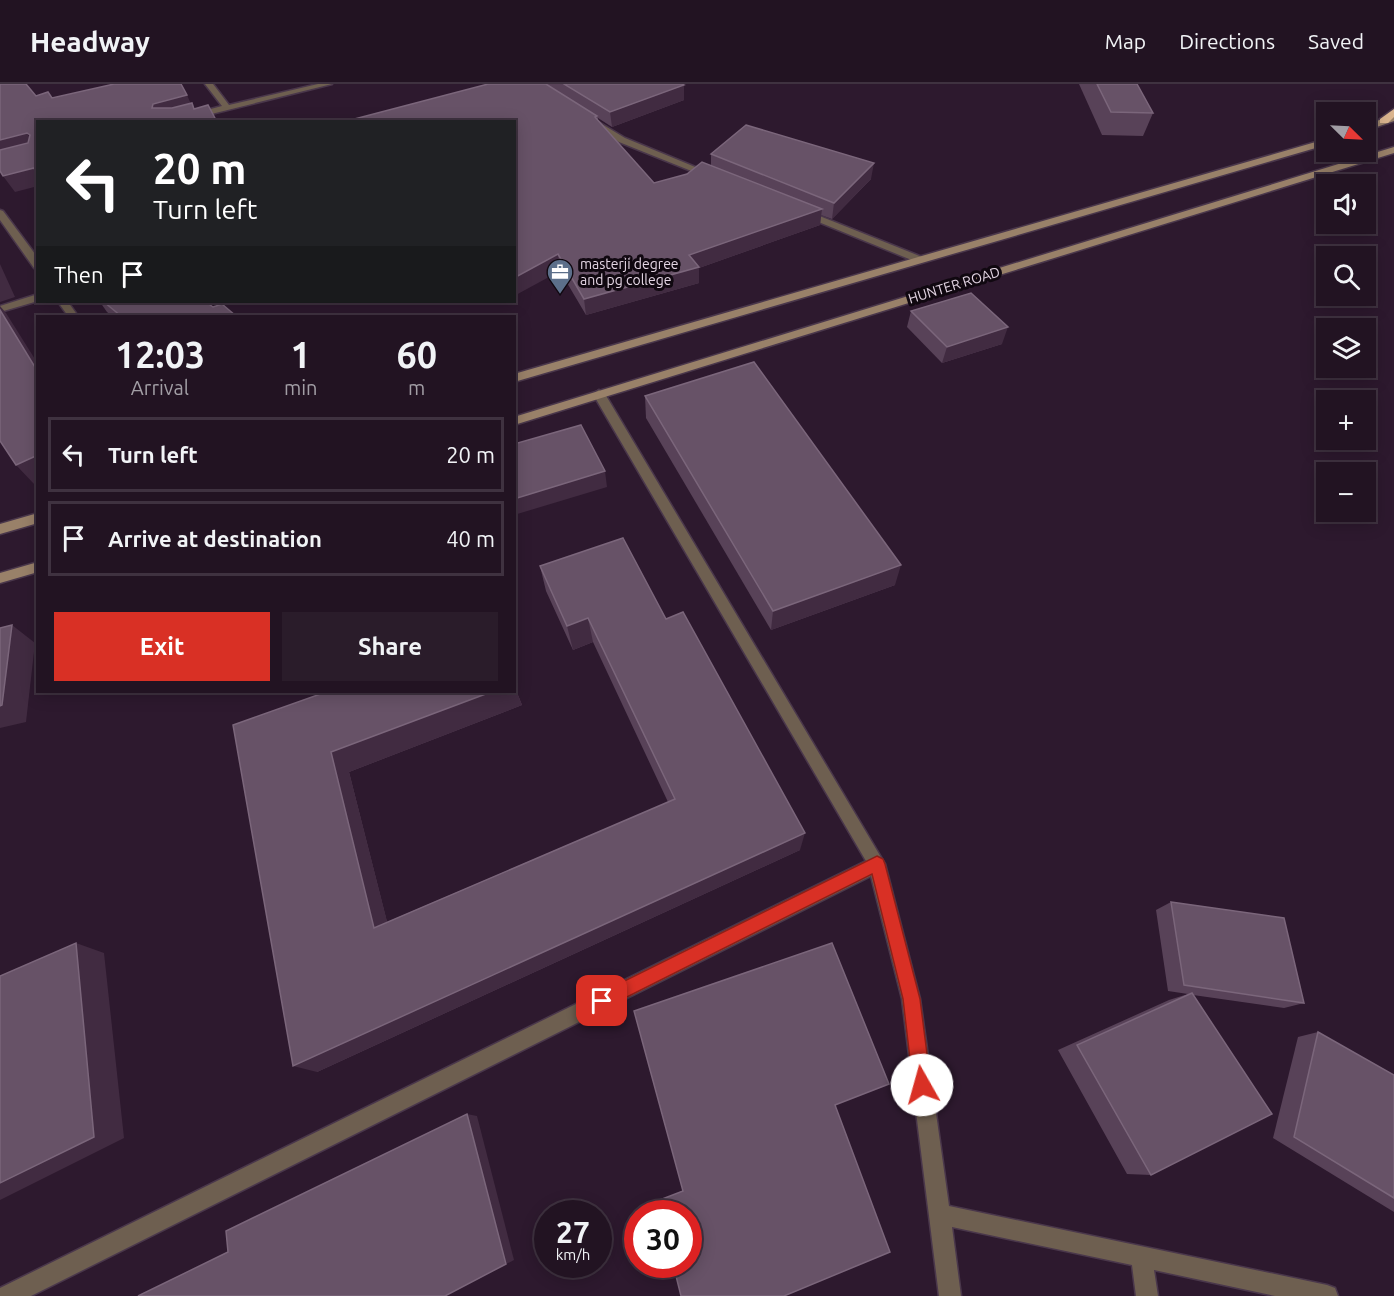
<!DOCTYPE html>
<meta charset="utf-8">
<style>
body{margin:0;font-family:Ubuntu,sans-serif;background:#2a1c2a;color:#f1f3f6;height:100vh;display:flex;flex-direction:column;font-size:22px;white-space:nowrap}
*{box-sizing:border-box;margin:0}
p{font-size:20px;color:#a29ea5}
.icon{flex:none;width:33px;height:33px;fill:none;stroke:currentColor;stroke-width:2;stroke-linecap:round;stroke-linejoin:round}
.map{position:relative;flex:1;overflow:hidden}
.panel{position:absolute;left:36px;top:231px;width:480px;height:378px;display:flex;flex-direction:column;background:#221322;border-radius:0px;box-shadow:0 3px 15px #0003,0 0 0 2px #3f3240}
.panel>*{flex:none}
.hud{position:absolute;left:36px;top:36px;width:480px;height:183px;border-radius:0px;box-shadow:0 3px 15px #0003,0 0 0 2px #3f3240;background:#202124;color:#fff;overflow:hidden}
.needle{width:39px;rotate:114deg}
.tools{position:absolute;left:1316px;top:18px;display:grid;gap:12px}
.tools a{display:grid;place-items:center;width:60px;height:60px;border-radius:0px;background:#221322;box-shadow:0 3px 15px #0003,0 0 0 2px #3f3240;font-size:30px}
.speed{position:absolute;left:534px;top:1116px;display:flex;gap:12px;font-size:30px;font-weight:700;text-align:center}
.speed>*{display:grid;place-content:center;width:78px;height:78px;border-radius:50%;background:#221322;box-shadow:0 3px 15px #0003,0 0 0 2px #3f3240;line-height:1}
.speed small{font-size:15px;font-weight:400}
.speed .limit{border:9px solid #d22;background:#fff;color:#111}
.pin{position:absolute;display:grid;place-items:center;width:51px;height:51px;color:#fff;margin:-26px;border-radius:12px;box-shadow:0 3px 9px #0006}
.me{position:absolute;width:66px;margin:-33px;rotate:353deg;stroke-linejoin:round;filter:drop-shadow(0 0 4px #0008)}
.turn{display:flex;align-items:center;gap:21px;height:126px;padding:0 18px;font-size:27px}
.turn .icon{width:78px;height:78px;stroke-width:2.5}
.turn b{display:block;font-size:42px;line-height:51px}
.then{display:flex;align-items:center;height:57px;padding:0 18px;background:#0003;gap:12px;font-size:22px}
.eta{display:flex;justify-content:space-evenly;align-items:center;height:102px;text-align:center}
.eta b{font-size:36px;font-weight:600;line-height:42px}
.action{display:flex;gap:12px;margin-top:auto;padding:12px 18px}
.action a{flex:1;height:69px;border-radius:0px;background:#d93025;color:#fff;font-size:24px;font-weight:600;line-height:69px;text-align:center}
.action a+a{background:#2a1c2a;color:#f1f3f6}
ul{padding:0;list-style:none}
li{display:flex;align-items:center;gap:18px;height:75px;margin:0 12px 9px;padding:0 6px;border:3px solid #3f3240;border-radius:0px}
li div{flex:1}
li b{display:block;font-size:22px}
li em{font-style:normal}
header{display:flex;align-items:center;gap:36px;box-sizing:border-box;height:84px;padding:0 30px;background:#221322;border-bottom:2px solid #3f3240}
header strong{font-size:28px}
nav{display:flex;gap:33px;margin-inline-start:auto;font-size:21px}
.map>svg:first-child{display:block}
</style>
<header>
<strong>Headway</strong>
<nav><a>Map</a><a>Directions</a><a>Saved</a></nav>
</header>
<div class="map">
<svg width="1394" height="1212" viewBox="0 0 1394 1212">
<rect width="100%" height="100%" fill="#2d192e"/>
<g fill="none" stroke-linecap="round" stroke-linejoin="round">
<g stroke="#4a374b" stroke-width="3">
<g id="street">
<path d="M205,0H213L229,21L318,0H332L179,38H162L222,22Z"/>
<path d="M590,33L625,54L717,92L709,94L619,58L587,38L586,36Z"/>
<path d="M802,125L922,173L923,175L914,177L799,130V126Z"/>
<path d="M0,126L3,127L38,174V185L34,184L0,136Z"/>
<path d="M38,210V217L0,228V222Z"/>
<path d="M58,218H68L78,232H68Z"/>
<path d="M599,306L605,310L885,780L920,915L949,1122L1327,1201L1335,1204L1338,1212H1275L1154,1186L1158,1212H1136L1132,1181L952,1143L961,1212H939L902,915L871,792L31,1212H0V1204L866,777L593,310Z"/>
</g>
</g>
<g stroke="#4a374b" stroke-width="3">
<g id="secondary">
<path d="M1394,31V37L1365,47V41Z"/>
<path d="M1326,55V61L514,298V290Z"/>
<path d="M1394,63V69L514,341V333Z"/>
<path d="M38,429V439L0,450V440Z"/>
<path d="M38,478V488L0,499V489Z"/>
</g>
</g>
<g stroke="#4a374b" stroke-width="3">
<path id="highway" d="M1394,25V33L1388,39H1380V35Z"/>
</g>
<use href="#street" fill="#6e5f50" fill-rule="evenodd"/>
<use href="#secondary" fill="#998169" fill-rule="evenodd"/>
<use href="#highway" fill="#dab48e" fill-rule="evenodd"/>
</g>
<g fill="#584258">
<path d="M488,0H682L684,1V16L612,43L598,34V36L654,99L687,90L711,81V70L871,95L832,135L821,131L820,141L699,184V199L586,231L560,187Z"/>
<path d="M1079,0H1137L1153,29L1143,52L1102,51Z"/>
<path d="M100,218H206L213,223L236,232H112L107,228Z"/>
<path d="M911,227L1002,260L942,279L907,243Z"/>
<path d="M645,312L895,501L771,546L646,334Z"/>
<path d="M540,482L666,535L800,766L317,988L326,608H514V601L522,621L349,688L387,838L668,718L593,558L573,566L546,507Z"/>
<path d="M1171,818L1304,919L1284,924L1193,911L1151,1091L1127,1090L1058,966L1169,916L1188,910L1168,907L1156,826Z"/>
<path d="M1318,948L1394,991V1128L1273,1054L1298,953Z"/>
</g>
<g fill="#412b41">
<path d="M684,1V16L612,43L610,28Z"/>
<path d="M187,11L194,27L152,24L153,20Z"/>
<path d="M27,49L37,65L0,75V56Z"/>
<path d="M874,79L871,95L832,135L834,119Z"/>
<path d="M34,84L38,90V102L15,108L3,92Z"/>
<path d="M822,125L820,141L699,184V199L586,231L584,215L689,171Z"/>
<path d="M558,170L560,187L514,212V194Z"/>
<path d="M0,180L15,213L0,218Z"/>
<path d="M0,222L6,229L38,280V288L0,226Z"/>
<path d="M1008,243L1002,260L942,279L947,263Z"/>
<path d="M38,371V400L35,401L16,381Z"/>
<path d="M605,387L607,403L514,431V415Z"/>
<path d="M901,481L895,501L771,546L773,527Z"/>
<path d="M588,534L593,558L573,566L567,542Z"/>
<path d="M12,541L35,559L26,638L0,644V622Z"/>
<path d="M514,601L522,621L349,688L392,857L374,844L331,668L491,608H514Z"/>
<path d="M805,749L800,766L317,988L293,982Z"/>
<path d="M76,859L104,869L124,1054L0,1116V1099Z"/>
<path d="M467,1030L477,1032L514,1176L445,1212Z"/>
</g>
<g fill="#675267" stroke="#7b667b" stroke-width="1.5">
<path d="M0,0H26L36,12L48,8L52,14L114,0H181L187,11L153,20L152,24H172L192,19L194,25L208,21L217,38H38V91L37,92L34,84L3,92L0,87V66L28,59L30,51L27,49L0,56Z"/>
<path d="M488,0H546L597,32L595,33L654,99L687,90L702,78L822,125L689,171L699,183L584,215L558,170L514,194V38H343Z"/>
<path d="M564,0H682L684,1L610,28Z"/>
<path d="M1097,0H1137L1153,29L1111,28Z"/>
<path d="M746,41L874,79L834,119L711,70Z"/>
<path d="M971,209L1008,243L947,263L911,227Z"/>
<path d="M104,218H206L213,223L222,220L236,232H121Z"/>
<path d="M0,226L38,288V371L16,381L0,357Z"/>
<path d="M754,278L901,481L773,527L645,312Z"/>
<path d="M581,341L605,387L514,415V360Z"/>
<path d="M623,454L666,535L683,528L805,749L293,982L233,641L326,608H491L331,668L374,844L675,715L588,534L567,542L540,482Z"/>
<path d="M12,541L2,621L0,622V544Z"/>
<path d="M1171,818L1284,834L1304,919L1184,901Z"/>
<path d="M76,859L94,1053L0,1099V892Z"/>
<path d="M832,859L889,1000L835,1021L890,1168L784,1212H681L673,1180H688V1130H660L657,1117L683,1107L634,927Z"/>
<path d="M1192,909L1272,1030L1151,1091L1077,961Z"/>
<path d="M1318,948L1394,991V1114L1294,1053Z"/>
<path d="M467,1030L506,1180L445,1212H138L228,1168L226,1147Z"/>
</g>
<path fill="#d93025" stroke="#8d1f18" stroke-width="1.5" d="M877,772L883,775L885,780L920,915L931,1001L929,1007L922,1010L916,1007L913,1001L903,915L872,790L607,923L602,925L596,923L593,917L596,911Z"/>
<defs>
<g id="office-pin" transform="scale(1.35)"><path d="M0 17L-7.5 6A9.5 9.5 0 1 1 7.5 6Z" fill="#5c6f8a" stroke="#100810"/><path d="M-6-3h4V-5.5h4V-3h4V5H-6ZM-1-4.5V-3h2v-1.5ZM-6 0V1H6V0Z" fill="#fff"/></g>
</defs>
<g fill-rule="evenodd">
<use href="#office-pin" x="560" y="188"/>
</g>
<g text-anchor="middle" stroke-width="6" stroke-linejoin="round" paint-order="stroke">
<g font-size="14" fill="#e3d5e3" stroke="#100810" text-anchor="start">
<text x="580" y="185">masterji degree<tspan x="580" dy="16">and pg college</tspan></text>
</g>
<g font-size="14" fill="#e3d5e3" stroke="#100810">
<text transform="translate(954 201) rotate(-17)" y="5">HUNTER ROAD</text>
</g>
</g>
</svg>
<div class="tools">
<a><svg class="needle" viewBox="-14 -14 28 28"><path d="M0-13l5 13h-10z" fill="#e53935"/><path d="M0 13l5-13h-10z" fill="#a29ea5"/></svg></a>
<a><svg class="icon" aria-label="sound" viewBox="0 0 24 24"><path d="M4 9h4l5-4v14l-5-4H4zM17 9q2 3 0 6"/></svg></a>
<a><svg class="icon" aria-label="search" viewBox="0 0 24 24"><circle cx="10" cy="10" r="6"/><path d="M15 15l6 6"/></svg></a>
<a><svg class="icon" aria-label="layers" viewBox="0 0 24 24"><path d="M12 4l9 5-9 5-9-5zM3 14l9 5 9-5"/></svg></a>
<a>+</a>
<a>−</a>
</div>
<div class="speed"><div>27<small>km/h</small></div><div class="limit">30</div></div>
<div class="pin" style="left:602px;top:917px;background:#d93025"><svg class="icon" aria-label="arrive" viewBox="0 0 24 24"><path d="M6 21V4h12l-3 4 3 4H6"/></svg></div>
<svg class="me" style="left:922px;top:1001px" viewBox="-20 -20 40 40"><circle r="19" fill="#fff"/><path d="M0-13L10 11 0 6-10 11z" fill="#d93025"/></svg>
<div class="hud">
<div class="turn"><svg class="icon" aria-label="left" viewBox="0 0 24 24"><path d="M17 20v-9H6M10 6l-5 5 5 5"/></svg><div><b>20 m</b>Turn left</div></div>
<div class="then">Then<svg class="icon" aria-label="arrive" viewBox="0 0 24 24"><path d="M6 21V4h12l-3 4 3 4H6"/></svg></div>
</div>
<section class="panel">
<div class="eta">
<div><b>12:03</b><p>Arrival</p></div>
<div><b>1</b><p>min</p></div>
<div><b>60</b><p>m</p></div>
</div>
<ul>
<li><svg class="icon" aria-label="left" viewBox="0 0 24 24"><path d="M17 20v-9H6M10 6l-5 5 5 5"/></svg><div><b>Turn left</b></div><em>20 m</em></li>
<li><svg class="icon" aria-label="arrive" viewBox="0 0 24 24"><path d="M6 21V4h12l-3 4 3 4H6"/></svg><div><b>Arrive at destination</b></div><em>40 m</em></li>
</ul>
<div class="action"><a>Exit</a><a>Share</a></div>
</section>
</div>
